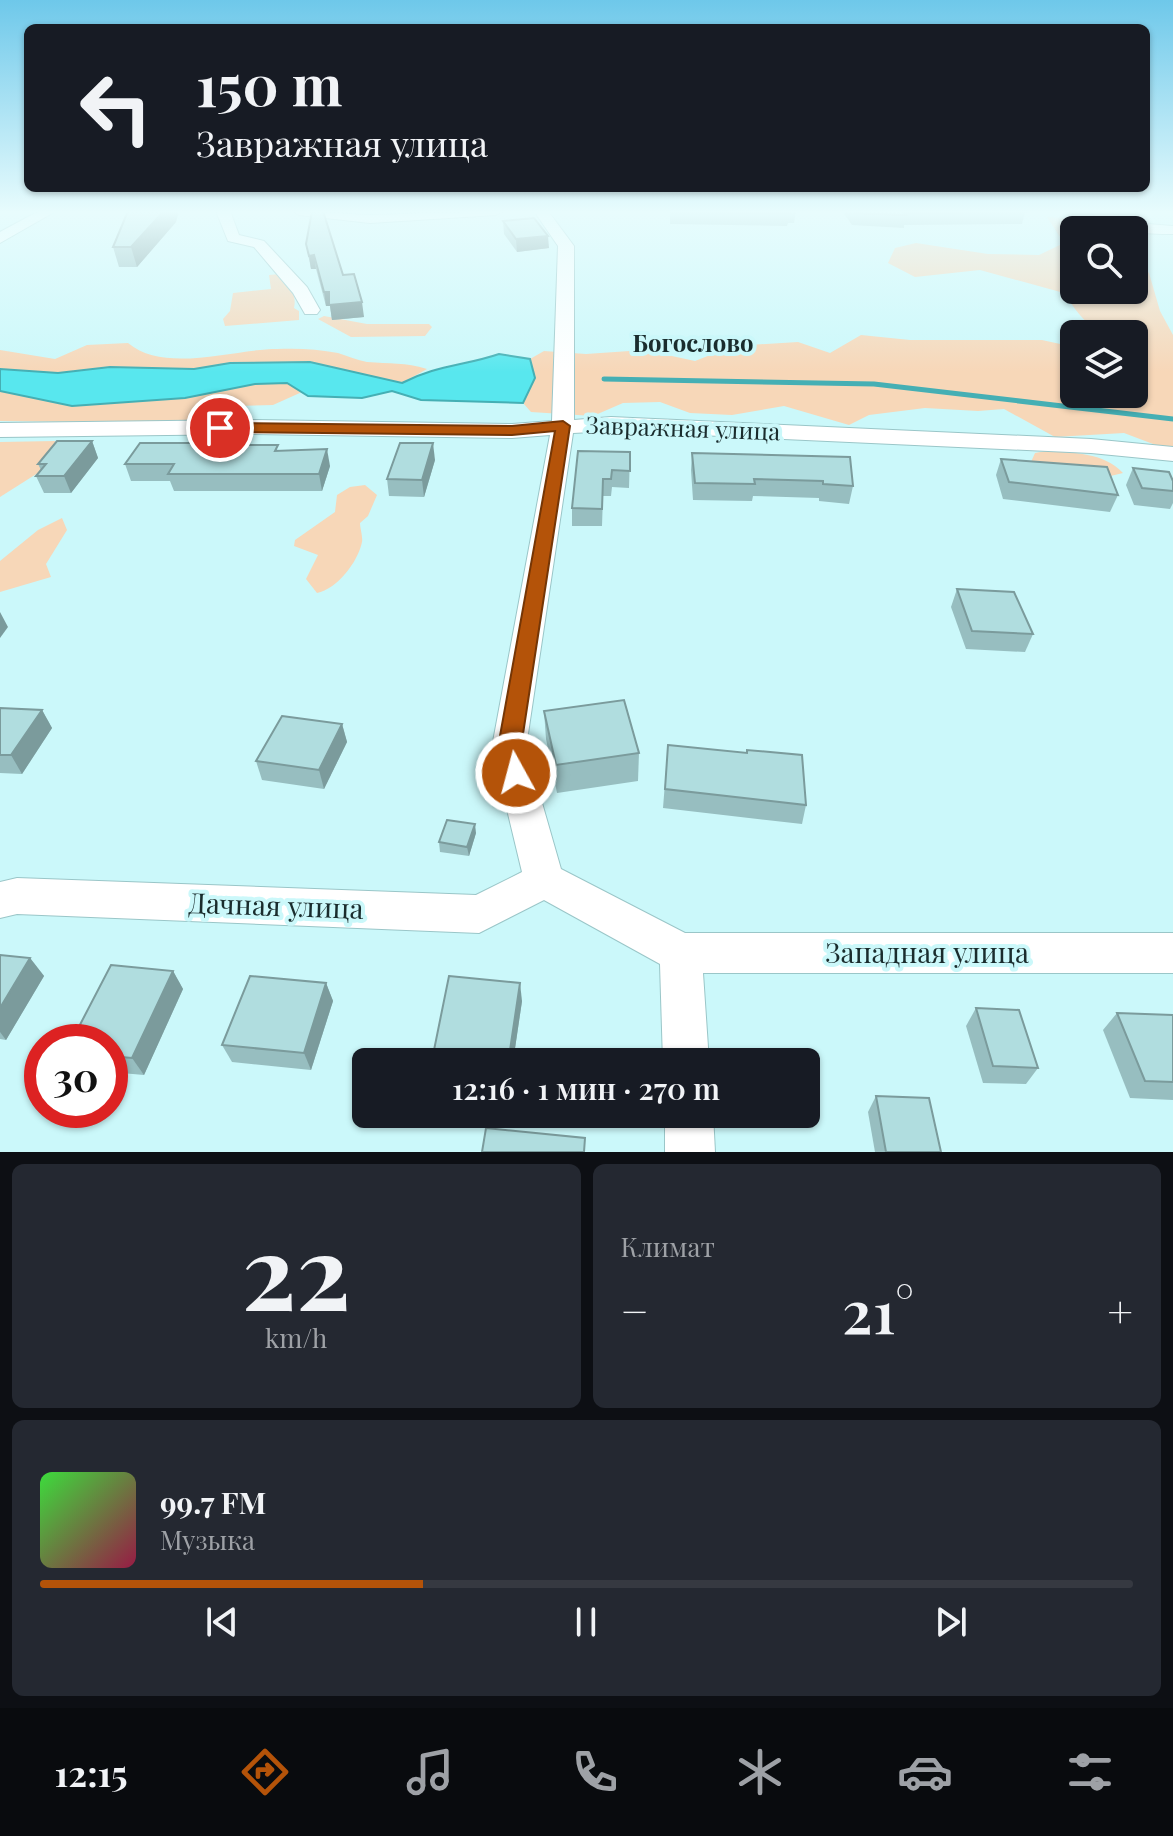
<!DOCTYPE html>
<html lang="ru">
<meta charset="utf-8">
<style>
body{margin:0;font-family:"Playfair Display",serif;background:#242831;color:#f1f3f6;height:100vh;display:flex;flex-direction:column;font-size:30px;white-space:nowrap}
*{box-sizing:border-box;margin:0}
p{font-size:26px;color:#9ea1a6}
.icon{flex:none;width:44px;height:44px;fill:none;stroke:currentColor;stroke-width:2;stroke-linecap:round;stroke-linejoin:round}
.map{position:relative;height:1152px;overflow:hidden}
.details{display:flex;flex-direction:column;gap:12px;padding:12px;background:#0d0f14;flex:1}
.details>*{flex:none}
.top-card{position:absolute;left:24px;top:24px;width:1126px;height:168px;border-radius:12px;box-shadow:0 2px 6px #0004;background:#171b24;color:#f1f3f6;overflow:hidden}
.fabs{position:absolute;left:1060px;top:216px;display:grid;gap:16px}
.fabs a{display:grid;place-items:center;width:88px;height:88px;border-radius:12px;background:#171b24;box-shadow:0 2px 6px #0004;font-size:40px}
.speed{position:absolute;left:24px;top:1024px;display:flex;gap:16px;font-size:40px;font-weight:700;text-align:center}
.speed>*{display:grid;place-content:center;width:104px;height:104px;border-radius:50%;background:#171b24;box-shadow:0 2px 6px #0004;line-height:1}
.speed .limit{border:12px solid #d22;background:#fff;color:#111}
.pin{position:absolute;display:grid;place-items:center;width:68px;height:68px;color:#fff;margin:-34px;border:4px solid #fff;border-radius:50%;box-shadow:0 2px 8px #0007}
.me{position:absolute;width:88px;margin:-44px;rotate:353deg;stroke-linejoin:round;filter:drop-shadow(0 0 6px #0008)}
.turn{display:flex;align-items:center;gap:28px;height:168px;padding:0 40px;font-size:36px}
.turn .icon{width:104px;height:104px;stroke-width:2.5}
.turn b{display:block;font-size:56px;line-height:68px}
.big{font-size:60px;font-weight:600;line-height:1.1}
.details .widget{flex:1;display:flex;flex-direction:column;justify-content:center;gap:12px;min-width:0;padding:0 28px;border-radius:12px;background:#242831}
.details .dial{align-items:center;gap:0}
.dial b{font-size:104px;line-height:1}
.song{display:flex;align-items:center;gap:24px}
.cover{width:96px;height:96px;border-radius:12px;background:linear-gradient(135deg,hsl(120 70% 55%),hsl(340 70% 35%))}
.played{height:8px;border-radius:4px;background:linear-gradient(90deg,#b45309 35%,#363941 35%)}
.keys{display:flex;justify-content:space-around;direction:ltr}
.heat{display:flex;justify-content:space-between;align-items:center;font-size:44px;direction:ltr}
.details .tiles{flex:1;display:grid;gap:12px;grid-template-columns:1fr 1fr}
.widget:last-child{grid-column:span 2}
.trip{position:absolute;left:352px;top:1048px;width:468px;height:80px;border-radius:12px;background:#171b24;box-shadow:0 2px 6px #0004;font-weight:600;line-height:80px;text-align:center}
.menu{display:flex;height:128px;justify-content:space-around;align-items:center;background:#090b0e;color:#9ea1a6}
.menu .icon{width:56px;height:56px}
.menu .selected{color:#b45309}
.menu b{font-size:36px;color:#f1f3f6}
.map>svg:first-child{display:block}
.green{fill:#f7d7b8}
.water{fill:#58e7ee;stroke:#45afb4;stroke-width:2}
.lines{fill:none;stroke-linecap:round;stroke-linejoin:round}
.stream{stroke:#45afb4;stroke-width:5}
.street-casing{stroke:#9ac6c8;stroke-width:2}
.street{fill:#fff;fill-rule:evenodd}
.wall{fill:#97bec0}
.shaded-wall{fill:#7b9b9c}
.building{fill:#b0dddf;stroke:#7b9b9c;stroke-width:2}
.route{fill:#b45309;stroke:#753606;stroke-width:2}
.labels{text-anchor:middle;stroke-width:8;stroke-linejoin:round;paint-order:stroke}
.far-quarter-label{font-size:24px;font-weight:bold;fill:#1a2c2d;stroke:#cbf8fa}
.street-label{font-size:24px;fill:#1a2c2d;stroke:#cbf8fa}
.near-street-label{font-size:28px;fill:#1a2c2d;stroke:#cbf8fa}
</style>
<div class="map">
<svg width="1173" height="1152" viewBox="0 0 1173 1152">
<rect width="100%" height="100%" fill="#cbf8fa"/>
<g class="green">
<path d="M1047,217l35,2 12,11h-20v60h60v-29l15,12 11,38 13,24v113l-12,-1 -37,-14 -69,4 -51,-28 -26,2 -53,-3 -56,7 -20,10 -65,-19 -52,9 -42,-2 -30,-11 -37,1 -30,13 -62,-4 -8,-9 12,-25 -5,-19 14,-8 42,3 58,-4 51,11 38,-15 65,-4 32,11 31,-18 49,5h132l32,7v47h60v-60c-41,0 -47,-7 -70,-41l-84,-23 -65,7 -27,-14 7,-15 21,-5 72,11 51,1 25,-12z"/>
<path d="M280,274c10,9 17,21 14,34l5,3v9l-74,6 -2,-7 7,-8 3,-18 38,-4 -2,-14z"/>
<polygon points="324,316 367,324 429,324 432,327 425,336 351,337 318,319"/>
<path d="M128,343c37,31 105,6 149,6 19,-1 42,0 61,4 10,3 19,7 29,9 23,2 38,0 60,7l-25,14 -92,-21 -80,1 -36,6 -84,-2 -52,6 -58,-4v-19l55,9 32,-14z"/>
<polygon points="287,383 302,392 273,405 232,406 176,423 0,421 0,391 35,397 185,398 255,384"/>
<polygon points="55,441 60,459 0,497 0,442"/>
<path d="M1046,451c28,2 57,1 77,22l-29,7 -63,-18 4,-9z"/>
<path d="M365,485l12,10 -9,21 -8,7c0,5 3,14 2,19 -4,20 -25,47 -45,51l-11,-14 12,-24 -24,-9 1,-6 40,-28 2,-17 13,-8z"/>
<polygon points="62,518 67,530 46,564 51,577 0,592 0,561 38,530"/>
</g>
<path class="water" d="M499,354l31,5 5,19 -12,25 -102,-3 -29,-9 -30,7 -54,-2 -21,-13 -32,1 -70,14 -113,8 -72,-15v-22l58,4 52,-6 84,2 36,-6 80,-1 92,21c34,-18 62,-17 97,-29z"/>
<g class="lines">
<polyline class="stream" points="604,379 874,384 1173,419"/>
<g class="street-casing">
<g id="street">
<polygon points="39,211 56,211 0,243 0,232"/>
<polygon points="216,211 230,211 239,235 264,241 307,287 320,310 317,314 305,314 293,293 254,247 228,241"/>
<polygon points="292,211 370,215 503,211 496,215 370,223 299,215"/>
<polygon points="534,211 548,211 574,246 574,420 611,417 1091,439 1173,447 1173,461 1091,453 611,431 573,433 526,747 561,869 685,933 1173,933 1173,973 703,973 709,1062 663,1062 660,964 544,900 479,933 17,914 0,918 0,882 17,878 476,895 522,872 492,747 550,435 512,438 251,434 0,437 0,423 251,420 512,424 552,421 558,246"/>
<path d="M1090,211h17l27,12 39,3v8c-29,0 -61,-1 -83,-23z"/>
<polygon points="665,1114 713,1114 715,1152 665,1152"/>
</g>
</g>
<use href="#street" class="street"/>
</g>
<g class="wall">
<polygon points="670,211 796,211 794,223 788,223 787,226 670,224"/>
<polygon points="842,211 1024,211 1025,212 1022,224 904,225 904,228 852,225"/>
<polygon points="1115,211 1173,211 1116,212"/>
<polygon points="503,221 549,248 517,252 504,234"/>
<polygon points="176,222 137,267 119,267 113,247"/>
<polygon points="306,244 343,275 364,317 332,320 330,306 326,306 316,269 311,269"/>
<polygon points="92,441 98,458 71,493 44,493 36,476 41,470 38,464"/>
<polygon points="228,445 279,450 330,466 322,491 174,491 170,481 131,481 125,464"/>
<polygon points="630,452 629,488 612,487 611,496 603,496 602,526 572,526 572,508"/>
<polygon points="692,453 853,486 849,504 819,501 819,498 753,496 752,501 693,500 691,470"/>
<polygon points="1001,459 1118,495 1110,512 1003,499 996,475"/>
<polygon points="435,460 424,497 389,496 387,479"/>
<polygon points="1133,468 1173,481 1173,503 1170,509 1134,505 1126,485"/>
<polygon points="957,589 1033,634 1025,652 966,649 951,607"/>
<polygon points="0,708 42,710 52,728 22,774 0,773"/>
<polygon points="544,711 639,753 638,781 557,793 546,739"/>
<polygon points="342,724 347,742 324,789 262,780 256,761"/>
<polygon points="668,745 746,753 747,750 806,805 802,824 663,808"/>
<polygon points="476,833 469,856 440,852 439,842"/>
<polygon points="0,955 30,958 44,976 6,1040 0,1039"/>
<polygon points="173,971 183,989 144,1075 110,1072 110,1042"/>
<polygon points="326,983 333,1001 311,1070 232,1062 222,1045"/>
<polygon points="522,1001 513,1062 436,1062 434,1050"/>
<polygon points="976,1008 1038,1068 1026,1084 983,1083 966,1026"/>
<polygon points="1117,1013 1173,1015 1173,1100 1130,1098 1103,1030"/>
<polygon points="876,1096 941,1152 875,1152 868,1112"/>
</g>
<g class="shaded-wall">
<polygon points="164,211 179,211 176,222 137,267 131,247"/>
<polygon points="548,236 549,248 517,252 516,239"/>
<polygon points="314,255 316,269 311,269 309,256"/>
<polygon points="324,292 329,292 362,302 364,317 332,320 330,306 326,306"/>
<polygon points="92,441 98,458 71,493 64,476"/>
<polygon points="433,443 435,460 424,497 422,480"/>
<polygon points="327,449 330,466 322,491 319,474"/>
<polygon points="0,612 8,627 0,638"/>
<polygon points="42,710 52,728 22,774 11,755"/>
<polygon points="342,724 347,742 324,789 319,770"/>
<polygon points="475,824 476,833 469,856 467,847"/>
<polygon points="30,958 44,976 6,1040 0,1032 0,1008"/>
<polygon points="173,971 183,989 144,1075 132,1058"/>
<polygon points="326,983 333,1001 311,1070 304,1053"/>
<polygon points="520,983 522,1001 513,1062 510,1062 509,1057"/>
</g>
<g class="building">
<polygon points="128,211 164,211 131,247 113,247"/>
<polygon points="312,211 323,211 343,275 354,274 362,302 329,305 329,292 324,292 314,255 309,256 306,244"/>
<polygon points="671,211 796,211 787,211 789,213 671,212"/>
<polygon points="853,211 1024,211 1025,212 904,213 906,215 854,213"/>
<polygon points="534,218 548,236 516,239 503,221"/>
<polygon points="57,441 92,441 64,476 36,476 46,464 38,464"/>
<polygon points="140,443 227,443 226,445 278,445 275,451 327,449 319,474 168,474 174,464 125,464"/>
<polygon points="400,443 433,443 422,480 387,479"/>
<polygon points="578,451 630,452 630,471 612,470 611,479 603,479 602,509 572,508"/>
<polygon points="692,453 850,457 853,486 823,484 823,481 754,479 755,484 695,483"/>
<polygon points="1001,459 1107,467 1118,495 1009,482"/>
<polygon points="1133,468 1169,472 1173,481 1173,491 1142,488"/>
<polygon points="957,589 1014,592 1033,634 972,631"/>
<polygon points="624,700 639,753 556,765 544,711"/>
<polygon points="0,708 42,710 11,755 0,755"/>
<polygon points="282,716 342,724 319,770 256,761"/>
<polygon points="668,745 747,753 747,750 802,755 806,805 665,789"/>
<polygon points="447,820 475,824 467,847 439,842"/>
<polygon points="0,955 30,958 0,1008"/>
<polygon points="111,965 173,971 132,1058 110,1056 110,1042 71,1042"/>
<polygon points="250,976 326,983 304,1053 222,1045"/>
<polygon points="449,976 520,983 509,1057 434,1050"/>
<polygon points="976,1008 1019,1010 1038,1068 993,1066"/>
<polygon points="1117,1013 1173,1015 1173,1082 1145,1081"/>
<polygon points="876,1096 929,1098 941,1152 886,1152"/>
<polygon points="486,1128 585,1138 584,1152 482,1152"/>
</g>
<linearGradient id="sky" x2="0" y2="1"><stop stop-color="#6ec8ea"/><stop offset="0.57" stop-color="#e8fcfd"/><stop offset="1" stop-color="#e8fcfd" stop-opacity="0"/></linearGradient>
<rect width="1173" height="372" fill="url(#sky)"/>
<polygon class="route" points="563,421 570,426 521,747 528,773 525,780 516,783 508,780 498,747 555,431 512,435 220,432 213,428 220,423 512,426"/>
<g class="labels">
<g class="far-quarter-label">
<text x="693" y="352">Богослово</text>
</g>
<g class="street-label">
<text transform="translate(683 429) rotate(2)" y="8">Завражная улица</text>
</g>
<g class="near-street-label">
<text transform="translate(276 906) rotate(2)" y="10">Дачная улица</text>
<text x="927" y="963">Западная улица</text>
</g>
</g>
</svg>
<div class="fabs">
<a><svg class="icon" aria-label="search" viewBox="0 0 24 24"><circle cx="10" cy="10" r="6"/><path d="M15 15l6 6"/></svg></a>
<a><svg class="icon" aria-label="layers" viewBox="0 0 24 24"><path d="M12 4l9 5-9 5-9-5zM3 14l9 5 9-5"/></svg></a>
</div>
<div class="speed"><div class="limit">30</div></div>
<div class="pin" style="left:220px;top:428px;background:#d93025"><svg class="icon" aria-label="arrive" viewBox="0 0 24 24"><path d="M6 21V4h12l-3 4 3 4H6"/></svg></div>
<svg class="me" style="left:516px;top:773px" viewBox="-20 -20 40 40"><circle r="17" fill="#b45309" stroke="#fff" stroke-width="3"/><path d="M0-11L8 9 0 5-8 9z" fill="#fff"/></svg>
<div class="trip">12:16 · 1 мин · 270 m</div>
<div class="top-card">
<div class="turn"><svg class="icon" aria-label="left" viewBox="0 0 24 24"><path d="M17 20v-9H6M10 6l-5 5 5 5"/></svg><div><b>150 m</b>Завражная улица</div></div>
</div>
</div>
<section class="details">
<div class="tiles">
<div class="widget dial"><b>22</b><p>km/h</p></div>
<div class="widget"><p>Климат</p>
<div class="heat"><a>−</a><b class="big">21°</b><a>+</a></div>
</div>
<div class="widget">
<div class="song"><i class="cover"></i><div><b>99.7 FM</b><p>Музыка</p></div></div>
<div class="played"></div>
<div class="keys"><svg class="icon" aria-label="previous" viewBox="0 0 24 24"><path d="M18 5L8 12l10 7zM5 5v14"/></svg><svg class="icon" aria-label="pause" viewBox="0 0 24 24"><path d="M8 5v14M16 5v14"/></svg><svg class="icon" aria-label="next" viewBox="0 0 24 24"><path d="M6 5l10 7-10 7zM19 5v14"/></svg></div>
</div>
</div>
</section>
<nav class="menu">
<b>12:15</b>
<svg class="icon selected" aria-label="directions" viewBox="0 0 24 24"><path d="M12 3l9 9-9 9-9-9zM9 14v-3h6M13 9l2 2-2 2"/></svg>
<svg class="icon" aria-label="music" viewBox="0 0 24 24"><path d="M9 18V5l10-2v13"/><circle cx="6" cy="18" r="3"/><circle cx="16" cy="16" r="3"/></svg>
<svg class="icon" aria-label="phone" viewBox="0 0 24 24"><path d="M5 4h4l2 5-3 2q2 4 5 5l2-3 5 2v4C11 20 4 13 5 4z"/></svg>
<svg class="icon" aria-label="climate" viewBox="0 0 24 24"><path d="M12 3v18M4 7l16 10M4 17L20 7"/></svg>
<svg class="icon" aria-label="car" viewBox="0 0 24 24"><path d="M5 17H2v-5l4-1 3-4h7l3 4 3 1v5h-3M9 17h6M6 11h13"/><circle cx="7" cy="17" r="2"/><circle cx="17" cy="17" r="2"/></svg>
<svg class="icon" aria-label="filters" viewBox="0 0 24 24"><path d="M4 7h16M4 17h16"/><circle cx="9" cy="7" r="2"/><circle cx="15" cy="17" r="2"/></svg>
</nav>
